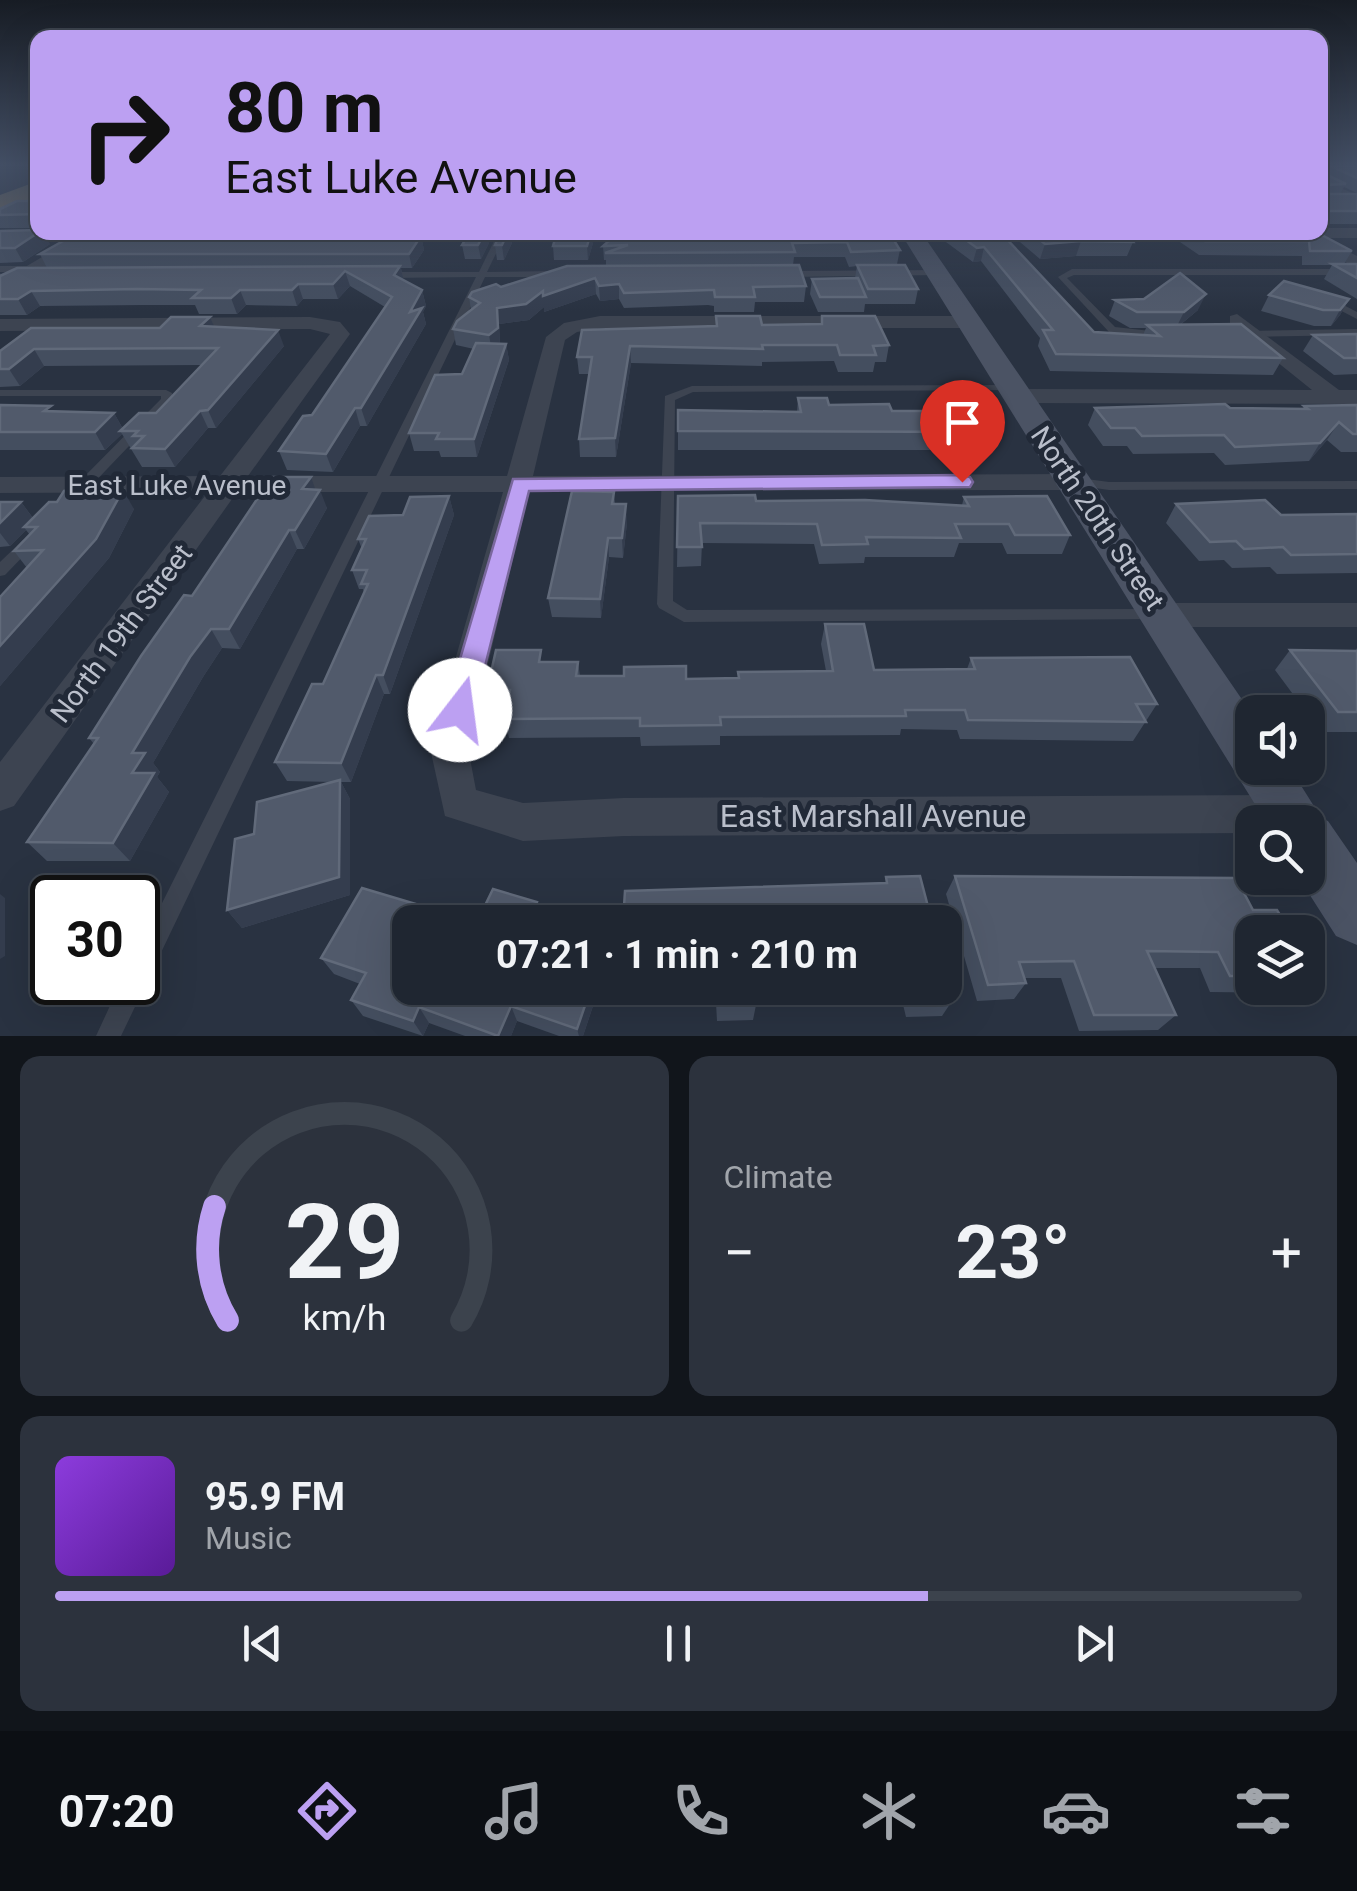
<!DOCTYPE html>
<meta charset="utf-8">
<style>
body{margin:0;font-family:Roboto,sans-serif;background:#2c323d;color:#f1f3f6;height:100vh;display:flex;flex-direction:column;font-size:38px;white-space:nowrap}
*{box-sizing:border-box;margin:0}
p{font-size:32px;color:#a1a5ab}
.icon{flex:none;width:55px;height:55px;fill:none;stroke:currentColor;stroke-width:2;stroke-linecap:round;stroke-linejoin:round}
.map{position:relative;height:1036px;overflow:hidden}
.panel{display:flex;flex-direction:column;gap:20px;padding:20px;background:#11151b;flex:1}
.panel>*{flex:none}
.guide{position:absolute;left:30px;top:30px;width:1298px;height:210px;border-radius:20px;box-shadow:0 10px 40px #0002,0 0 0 2px #3c434d;background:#bca0f2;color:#111;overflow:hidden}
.fabs{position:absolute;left:1235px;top:695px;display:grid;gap:20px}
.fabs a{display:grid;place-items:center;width:90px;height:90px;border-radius:20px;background:#1f2631;box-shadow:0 10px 40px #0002,0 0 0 2px #3c434d;font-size:50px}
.speed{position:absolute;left:30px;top:875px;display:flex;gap:20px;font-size:50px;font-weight:700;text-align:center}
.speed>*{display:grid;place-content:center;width:130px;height:130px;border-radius:50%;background:#1f2631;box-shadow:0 10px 40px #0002,0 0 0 2px #3c434d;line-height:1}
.speed .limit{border:5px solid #111;border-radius:15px;background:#fff;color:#111}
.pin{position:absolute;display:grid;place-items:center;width:85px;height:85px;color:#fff;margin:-102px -42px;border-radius:50% 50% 50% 0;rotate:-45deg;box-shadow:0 0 10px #0007}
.pin .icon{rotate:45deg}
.me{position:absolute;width:110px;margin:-55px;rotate:15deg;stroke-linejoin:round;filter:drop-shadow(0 0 8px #0008)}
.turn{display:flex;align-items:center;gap:35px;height:210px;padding:0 30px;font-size:45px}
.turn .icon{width:130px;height:130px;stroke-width:2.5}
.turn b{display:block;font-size:70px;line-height:85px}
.big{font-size:75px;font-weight:700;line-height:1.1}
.panel .widget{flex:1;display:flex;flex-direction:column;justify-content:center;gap:15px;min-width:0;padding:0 35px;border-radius:20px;background:#2c323d}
.panel .dial{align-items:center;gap:0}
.dial svg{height:260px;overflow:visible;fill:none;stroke:#3c434d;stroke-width:7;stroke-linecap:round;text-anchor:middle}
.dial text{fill:#f1f3f6;stroke:none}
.song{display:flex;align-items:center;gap:30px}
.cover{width:120px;height:120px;border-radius:15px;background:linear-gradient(135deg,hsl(270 70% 55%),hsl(270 70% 35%))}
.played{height:10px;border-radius:5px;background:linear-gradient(90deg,#bca0f2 70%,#3c434d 70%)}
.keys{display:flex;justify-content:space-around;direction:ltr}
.heat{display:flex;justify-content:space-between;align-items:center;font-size:55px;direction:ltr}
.panel .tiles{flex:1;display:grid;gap:20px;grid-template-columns:1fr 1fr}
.widget:last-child{grid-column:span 2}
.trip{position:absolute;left:392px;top:905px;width:570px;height:100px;border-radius:20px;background:#1f2631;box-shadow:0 10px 40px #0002,0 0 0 2px #3c434d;font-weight:700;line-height:100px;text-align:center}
.tab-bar{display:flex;height:160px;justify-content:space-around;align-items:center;background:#0c0f14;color:#a1a5ab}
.tab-bar .icon{width:70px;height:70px}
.tab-bar .current{color:#bca0f2}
.tab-bar b{font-size:45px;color:#f1f3f6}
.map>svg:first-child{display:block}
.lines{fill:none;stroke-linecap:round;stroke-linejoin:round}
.lane{fill:#3d4451;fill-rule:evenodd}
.street{fill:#3d4451;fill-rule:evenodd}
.secondary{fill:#4b5364;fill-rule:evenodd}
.highway{fill:#776e5a;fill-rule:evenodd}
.wall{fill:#444e5f}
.shaded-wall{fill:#343d4e}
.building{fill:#515a6b;stroke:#616a7a;stroke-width:2.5}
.route{fill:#bca0f2;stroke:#7a689d;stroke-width:2.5}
.labels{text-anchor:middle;stroke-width:10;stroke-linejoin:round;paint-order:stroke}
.street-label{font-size:28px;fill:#babfcb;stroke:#212937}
.near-street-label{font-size:32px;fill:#babfcb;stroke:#212937}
</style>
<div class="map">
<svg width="1357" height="1036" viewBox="0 0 1357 1036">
<rect width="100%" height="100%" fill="#293241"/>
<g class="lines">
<g class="lane">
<polygon points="1320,179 1357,195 1357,200 1320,183"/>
<polygon points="501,233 505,235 487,272 555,271 559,274 555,277 485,277 121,1036 96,1036 121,982 138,982 138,951 476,277 386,278 382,275 386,272 479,272 497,235"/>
<polygon points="0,266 33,266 37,269 33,272 0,272"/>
<polygon points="1072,269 1357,269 1357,275 1074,275 1067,278 1115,327 1160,332 1162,334 1157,337 1109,332 1058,277"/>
<polygon points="936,270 940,273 939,275 786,277 782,274 786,271"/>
<polygon points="1328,300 1334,300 1357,312 1357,319 1328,304"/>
<polygon points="1357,329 1357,335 1249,337 1244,334 1249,331"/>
<polygon points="1011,385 1015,386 1015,390 693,392 675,400 673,601 687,610 1153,609 1159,611 1161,615 1159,619 684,622 659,608 657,604 665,396 692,386"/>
<polygon points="0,390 166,390 172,393 173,400 86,491 76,491 74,488 76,485 161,399 161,396 0,396"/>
<polygon points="1079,478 1109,482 1357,481 1357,489 1109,490 1074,485 1073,482 1074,479"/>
<polygon points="28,538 33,540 35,543 33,546 5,575 0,576 0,562 23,540"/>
</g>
<g class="street">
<polygon points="1320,228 1357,228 1357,238 1321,238 1357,256 1357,268 1308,243 1308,238 1281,238 1273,233 1320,232"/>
<polygon points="0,231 138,232 141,236 133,241 82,241 82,246 0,294 0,282 69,241 0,241"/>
<polygon points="186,232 659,232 661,235 653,240 191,241 183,236"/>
<polygon points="849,232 1225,232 1226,233 1218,238 856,239"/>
<polygon points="1237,314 1339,390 1357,390 1357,404 1017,403 1006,396 1017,389 1312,390 1230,324 1230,316"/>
<polygon points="600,316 967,316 977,322 967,328 600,328 577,332 565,340 533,476 1073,474 1086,482 1073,490 529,491 468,748 476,790 523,803 624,798 1290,795 1304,801 1310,814 1306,822 1252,822 1252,833 624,836 523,841 445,816 430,748 503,492 237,492 14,806 0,811 0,762 208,492 0,493 0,477 220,476 330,334 310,329 0,331 0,319 310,317 340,322 350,334 248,476 507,476 546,337 564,323"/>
<polygon points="1164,603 1357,603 1357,627 1164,627 1153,623 1148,615 1153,607"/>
</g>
<polygon class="secondary" points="900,232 921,232 1252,714 1252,768 1290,768 1322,819 1328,821 1357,863 1357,945 1336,936 1299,878 1308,878 1308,822 1266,822"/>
<polygon class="highway" points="38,181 38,197 0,212 0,195"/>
</g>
<g class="wall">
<polygon points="1320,166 1357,166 1357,193 1344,187 1340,194 1357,194 1357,224 1320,224"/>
<polygon points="38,201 38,228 0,228 0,209"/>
<polygon points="0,231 50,244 23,262 0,263"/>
<polygon points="218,232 219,234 226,234 227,237 421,236 424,250 412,268 401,268 403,280 422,290 426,306 423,312 426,324 367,426 360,426 333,472 287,470 279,451 312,415 385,307 350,286 338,299 303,299 297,306 246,305 237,314 199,314 195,305 144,305 40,306 27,315 0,315 0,273 1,275 47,268 40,254"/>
<polygon points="470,232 487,232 489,243 481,259 465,259 462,245"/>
<polygon points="501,232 510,232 512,243 504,260 497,260 495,245"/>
<polygon points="889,232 900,250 897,264 882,265 918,289 915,304 865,304 864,312 818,312 810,294 812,279 855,278 857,266 849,267 845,257 794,257 793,265 806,286 804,302 755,302 754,312 714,312 714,306 708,305 624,308 619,299 600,301 596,294 544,312 544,307 529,320 499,324 500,344 506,344 509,360 477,457 441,457 439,451 414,451 409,433 462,374 474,349 456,345 453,329 471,310 469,297 501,287 606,266 606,260 604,260 603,246"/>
<polygon points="948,232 1000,232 1094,332 1143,335 1146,328 1130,328 1109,316 1115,300 1198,310 1180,325 1283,358 1273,375 1050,371 1038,346 1040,338 981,261 973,262 946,242"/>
<polygon points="1023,232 1125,232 1133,242 1127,256 1076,256 1040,259 1020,242"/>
<polygon points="1184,232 1316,232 1352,251 1344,264 1357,264 1357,299 1324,279 1332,265 1302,265 1302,256 1199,255 1180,242"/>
<polygon points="593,243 588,260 554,260 553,246"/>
<polygon points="1269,295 1349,299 1340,315 1331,326 1314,326 1261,311"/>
<polygon points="716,316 762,325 821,324 822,316 889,345 886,362 875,362 873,372 838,372 834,361 762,362 762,366 631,363 616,457 580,457 579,439 589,374 579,374 577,357 716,326"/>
<polygon points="210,317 214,327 284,346 216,428 208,428 175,467 142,467 122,434 105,450 0,450 0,405 54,412 114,413 123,429 156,413 201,365 44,366 20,386 0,387 0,351 160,328"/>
<polygon points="1357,334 1357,374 1334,375 1303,351 1313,335"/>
<polygon points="798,398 829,405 892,411 940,411 942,404 996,426 990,444 983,444 981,450 678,450 678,410 797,412"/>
<polygon points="1357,405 1357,452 1341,452 1327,440 1309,461 1225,465 1214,453 1133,454 1127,446 1103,446 1088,425 1095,408 1302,409 1304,406"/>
<polygon points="98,487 101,492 134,509 109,558 0,686 0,597 27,568 14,551 30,535 26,530 10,546 0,547 0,502 21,502 33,518 57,502"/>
<polygon points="315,490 327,508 304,549 297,549 240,649 222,648 203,677 153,763 160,772 157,777 169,792 130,861 47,861 27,842 94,744 89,738"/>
<polygon points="614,492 615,504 627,523 623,558 609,557 601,618 552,617 548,598"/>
<polygon points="449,496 454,515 390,694 384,694 351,782 341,782 350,799 350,895 242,928 227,910 254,834 333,782 287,781 275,762 323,684 364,593 363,589 359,589 352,570 362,549 358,539 403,515"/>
<polygon points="678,496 756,501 962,505 964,497 1070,535 1062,554 1007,554 1002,543 959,543 954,557 865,557 864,563 819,564 814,544 702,543 701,566 677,567"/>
<polygon points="1176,504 1281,515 1357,514 1357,573 1277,574 1270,567 1232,568 1224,560 1199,561 1166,523"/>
<polygon points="825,624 874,670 967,669 971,658 1157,704 1133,741 960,739 957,730 901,729 900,735 720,736 720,745 641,746 640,737 509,738 505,719 506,710 492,710 487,690 543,662 578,662 580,676 686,679 738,678 738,672 826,671 821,644"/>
<polygon points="1357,648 1357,732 1321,732 1275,670 1290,650 1355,651"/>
<polygon points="955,876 1252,932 1252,988 1300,988 1293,993 1210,992 1200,968 1155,968 1176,1015 1158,1030 1079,1031 1061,978 1025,978 1026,983 1014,999 977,1001 946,894"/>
<polygon points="321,958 599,988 583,1036 559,1036 517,1021 511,1036 465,1036 429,1023 423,1036 363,1016 351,1000 360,984 334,974"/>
<polygon points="659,988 846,988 840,1004 756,1005 753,1020 717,1021 716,1003 660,1003"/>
<polygon points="899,988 945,988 952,1001 942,1016 906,1017"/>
</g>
<g class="shaded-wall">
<polygon points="39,232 44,232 50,244 23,262 15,248"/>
<polygon points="485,232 487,232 489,243 481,259 478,245"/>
<polygon points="508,232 510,232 512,243 504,260 502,245"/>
<polygon points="591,232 593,243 588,260 587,246"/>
<polygon points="421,236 424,250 412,268 409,254"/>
<polygon points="1081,241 1076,256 1040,259 1045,244"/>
<polygon points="984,247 981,261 973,262 977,248"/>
<polygon points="400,266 404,281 394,275"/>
<polygon points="345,271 350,286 338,299 333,284"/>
<polygon points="595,278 596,294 544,312 544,307 529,320 499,324 500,345 492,352 489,335 497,308 543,291"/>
<polygon points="298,284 303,299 297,306 292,290"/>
<polygon points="619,284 619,299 600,301 599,286"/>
<polygon points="240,290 246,305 237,314 231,298"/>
<polygon points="422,290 426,306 423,312 426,324 367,426 361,408"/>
<polygon points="31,291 40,306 27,315 18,299"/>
<polygon points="1206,294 1198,310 1176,328 1184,312"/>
<polygon points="1349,299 1340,315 1331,326 1340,310"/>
<polygon points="210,317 217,333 200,326"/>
<polygon points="278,330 284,346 216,428 208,410"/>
<polygon points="506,344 509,360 477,457 474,439"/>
<polygon points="630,346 631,363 616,457 615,438"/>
<polygon points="34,349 44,366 20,386 9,369"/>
<polygon points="355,408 360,426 333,472 326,454"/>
<polygon points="200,411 208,428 175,467 165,449"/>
<polygon points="114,413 124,431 120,431 122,434 105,450 95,432"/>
<polygon points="1339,422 1327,440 1309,461 1320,443"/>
<polygon points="311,477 317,494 320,490 327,508 304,549 295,530 302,489"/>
<polygon points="123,490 134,509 109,558 0,686 0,646"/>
<polygon points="449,496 454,515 390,694 383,675"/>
<polygon points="21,502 35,521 24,527 26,530 10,546 0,533 0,523"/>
<polygon points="626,504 627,523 623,558 622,538"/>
<polygon points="289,530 297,549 240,649 229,629"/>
<polygon points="608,538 609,557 601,618 600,599"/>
<polygon points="211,629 222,648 203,677 153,763 160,772 157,777 169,792 130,861 113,843 132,773 132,753 190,657"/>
<polygon points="376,675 384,694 351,782 341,763"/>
<polygon points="340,780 350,799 350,895 242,928 227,910"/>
<polygon points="0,894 5,898 5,956 0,959"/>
<polygon points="537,902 542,920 541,922 529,922"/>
<polygon points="591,988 599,988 583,1036 579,1036 577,1029"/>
<polygon points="511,1006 517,1021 511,1036 499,1036"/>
<polygon points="419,1007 429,1023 423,1036 413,1021"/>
</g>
<g class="building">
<polygon points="1320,166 1325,166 1325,174 1346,184 1324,185 1324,194 1357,194 1357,211 1327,211 1323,215 1320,215"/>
<polygon points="1331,166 1357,166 1357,178"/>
<polygon points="17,201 38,201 38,214 0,215 0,209"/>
<polygon points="38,230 39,232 15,248 0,248 0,231"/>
<polygon points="132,232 213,232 211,234 226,234 222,237 421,236 409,254 40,254 72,236 128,235"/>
<polygon points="470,232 485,232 478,245 462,245"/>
<polygon points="501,232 508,232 502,245 495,245"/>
<polygon points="557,232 591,232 587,246 553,246"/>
<polygon points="619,232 889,232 900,250 851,252 847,242 792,243 795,252 605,253 628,245 603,246"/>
<polygon points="955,232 1000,232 1094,332 1160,336 1147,325 1241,324 1283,358 1056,354 1043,330 1053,330 984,247 977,248"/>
<polygon points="1030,232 1125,232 1133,242 1081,241 1045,244"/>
<polygon points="1193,232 1316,232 1352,251 1310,251 1309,241 1205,241"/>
<polygon points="1332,264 1357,264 1357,278"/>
<polygon points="799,265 806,286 753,287 755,297 715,297 714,290 709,290 624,293 619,284 599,286 595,278 543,296 543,291 526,304 497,308 498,328 489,335 453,329 457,321 480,303 469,297 472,292 496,284 501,287 567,266"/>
<polygon points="857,265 905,265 918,289 868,289"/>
<polygon points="400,266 394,275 422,290 410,312 422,308 361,408 355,408 326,454 279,451 303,416 312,415 392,297 345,271 333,284 298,284 292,290 240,290 231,298 192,298 201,290 137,289 31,291 18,299 0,299 0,276 17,268"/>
<polygon points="1180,273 1206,294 1184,312 1137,312 1115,300 1144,299"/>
<polygon points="858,278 866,297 820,297 812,279"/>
<polygon points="1284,281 1349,299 1340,310 1323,310 1269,295"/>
<polygon points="716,316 760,316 762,325 822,324 822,316 875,316 889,345 873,346 876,355 840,355 837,345 762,345 763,349 630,346 615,438 579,439 592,357 577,357 582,330 717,326"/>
<polygon points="171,317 210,317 200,326 278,330 208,410 200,411 165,449 132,448 144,436 133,436 138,431 120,431 139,413 156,413 218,348 34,349 9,369 0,369 0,351 31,328 160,328"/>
<polygon points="1357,334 1357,358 1344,358 1313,335"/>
<polygon points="476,343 506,344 474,439 436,439 439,433 409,433 435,375 462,374"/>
<polygon points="798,398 827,398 829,405 889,404 892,411 945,411 942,404 983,404 996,426 984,426 987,432 678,431 678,410 801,412"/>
<polygon points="1225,404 1230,408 1308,409 1304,406 1357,405 1357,434 1353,434 1339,422 1320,443 1235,447 1224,435 1142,436 1135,428 1111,428 1095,408"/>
<polygon points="0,405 51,406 44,411 114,413 95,432 0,432"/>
<polygon points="272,477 311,477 302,489 320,490 295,530 289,530 229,629 211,629 190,657 132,753 145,753 132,773 154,773 113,843 27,842 98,738 89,738 141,656 184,595 192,596"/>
<polygon points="98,487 95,493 123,490 96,539 0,646 0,597 43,550 14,551 37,527 24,527 49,502 57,502 64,491"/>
<polygon points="572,491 614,492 612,504 626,504 622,538 608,538 600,599 548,598"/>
<polygon points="755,495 756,501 865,500 969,506 964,497 1047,496 1070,535 1015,535 1009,524 955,524 961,538 866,537 868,544 822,545 817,524 700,523 702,547 677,547 678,496"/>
<polygon points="449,496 383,675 376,675 341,763 275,762 312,684 323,684 368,584 361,584 367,570 352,570 366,539 358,539 369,516 403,515 410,497"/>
<polygon points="1265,500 1281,515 1357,514 1357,554 1291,555 1283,547 1244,549 1236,541 1210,542 1176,504"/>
<polygon points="0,502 21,502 0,523"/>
<polygon points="825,624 864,624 874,670 975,669 971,658 1130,657 1157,704 1136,704 1146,722 968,720 965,710 905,710 906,716 720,717 721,725 640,726 640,718 505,719 510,690 487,690 496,650 541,650 539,662 578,662 576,676 624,676 624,667 686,666 686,679 739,678 738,672 833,671"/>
<polygon points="1290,650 1357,651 1357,712 1338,712"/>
<polygon points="340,780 339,877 227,910 235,839 254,834 257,802"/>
<polygon points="920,876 932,922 623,922 625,891 887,883 886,877"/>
<polygon points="955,876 1236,878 1253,910 1277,910 1290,932 1252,932 1252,976 1230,976 1218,952 1147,951 1176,1015 1094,1015 1074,961 1019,962 1026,983 988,985"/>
<polygon points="362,888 476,922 410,922 410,988 591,988 577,1029 511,1006 498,1036 419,1007 413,1021 351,1000 366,973 321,958"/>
<polygon points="493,889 537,902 529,922 477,922"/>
<polygon points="1308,964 1315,977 1308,977"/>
<polygon points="945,974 952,1001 914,1002 911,988 945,988"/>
<polygon points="718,988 846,988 755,989 756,1004 719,1005"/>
</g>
<linearGradient id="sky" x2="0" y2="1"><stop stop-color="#171c24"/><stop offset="0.53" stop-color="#434f65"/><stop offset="1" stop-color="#434f65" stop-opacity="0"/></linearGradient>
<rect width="1357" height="311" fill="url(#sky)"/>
<polygon class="route" points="962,475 970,477 973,482 970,487 529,491 474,710 470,719 460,723 449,719 445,710 513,479"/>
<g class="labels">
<g class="street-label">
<text x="177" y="495">East Luke Avenue</text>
<text transform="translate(1098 518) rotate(56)" y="10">North 20th Street</text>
<text transform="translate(121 633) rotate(-53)" y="10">North 19th Street</text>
</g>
<g class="near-street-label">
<text x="873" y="827">East Marshall Avenue</text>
</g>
</g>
</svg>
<div class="fabs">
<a><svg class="icon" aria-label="sound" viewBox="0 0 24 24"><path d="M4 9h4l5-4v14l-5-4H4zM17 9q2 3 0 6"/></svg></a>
<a><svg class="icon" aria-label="search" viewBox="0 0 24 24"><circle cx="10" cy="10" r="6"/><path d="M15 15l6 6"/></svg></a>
<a><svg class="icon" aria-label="layers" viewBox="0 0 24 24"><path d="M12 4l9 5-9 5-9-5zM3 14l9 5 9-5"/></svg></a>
</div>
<div class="speed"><div class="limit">30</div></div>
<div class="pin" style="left:962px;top:482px;background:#d93025"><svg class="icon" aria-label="arrive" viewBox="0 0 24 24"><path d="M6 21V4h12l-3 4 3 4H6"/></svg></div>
<svg class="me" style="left:460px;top:710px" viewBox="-20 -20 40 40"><circle r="19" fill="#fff"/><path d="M0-13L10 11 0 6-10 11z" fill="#bca0f2"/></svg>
<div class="trip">07:21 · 1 min · 210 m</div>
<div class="guide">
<div class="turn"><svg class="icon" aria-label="right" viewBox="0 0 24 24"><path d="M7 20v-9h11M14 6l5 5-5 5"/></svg><div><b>80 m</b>East Luke Avenue</div></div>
</div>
</div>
<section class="panel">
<div class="tiles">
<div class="widget dial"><svg viewBox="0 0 100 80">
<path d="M14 69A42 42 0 1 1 86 69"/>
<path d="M14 69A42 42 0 0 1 10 34" stroke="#bca0f2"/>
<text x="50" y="56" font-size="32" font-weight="700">29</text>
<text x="50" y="72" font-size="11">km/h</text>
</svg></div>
<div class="widget"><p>Climate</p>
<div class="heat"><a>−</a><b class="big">23°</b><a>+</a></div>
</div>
<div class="widget">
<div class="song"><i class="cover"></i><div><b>95.9 FM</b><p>Music</p></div></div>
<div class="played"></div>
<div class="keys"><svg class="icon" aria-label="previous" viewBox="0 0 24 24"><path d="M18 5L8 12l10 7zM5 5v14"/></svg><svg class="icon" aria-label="pause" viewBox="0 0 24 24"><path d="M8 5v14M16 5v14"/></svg><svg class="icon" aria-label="next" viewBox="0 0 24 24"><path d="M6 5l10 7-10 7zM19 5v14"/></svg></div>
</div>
</div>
</section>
<nav class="tab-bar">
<b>07:20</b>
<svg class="icon current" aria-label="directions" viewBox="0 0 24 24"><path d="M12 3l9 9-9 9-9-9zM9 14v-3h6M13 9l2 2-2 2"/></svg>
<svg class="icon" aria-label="music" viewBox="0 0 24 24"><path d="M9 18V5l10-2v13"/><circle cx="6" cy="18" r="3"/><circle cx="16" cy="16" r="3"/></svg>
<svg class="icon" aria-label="phone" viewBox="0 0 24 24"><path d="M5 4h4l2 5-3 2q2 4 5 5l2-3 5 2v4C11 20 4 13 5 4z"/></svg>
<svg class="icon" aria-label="climate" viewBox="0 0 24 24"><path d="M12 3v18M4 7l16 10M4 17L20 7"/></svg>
<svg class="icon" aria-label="car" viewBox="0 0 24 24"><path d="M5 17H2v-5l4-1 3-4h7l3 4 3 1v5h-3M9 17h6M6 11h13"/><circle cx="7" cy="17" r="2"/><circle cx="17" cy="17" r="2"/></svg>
<svg class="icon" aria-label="filters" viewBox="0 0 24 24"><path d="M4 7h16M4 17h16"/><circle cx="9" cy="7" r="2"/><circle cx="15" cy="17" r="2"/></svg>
</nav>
